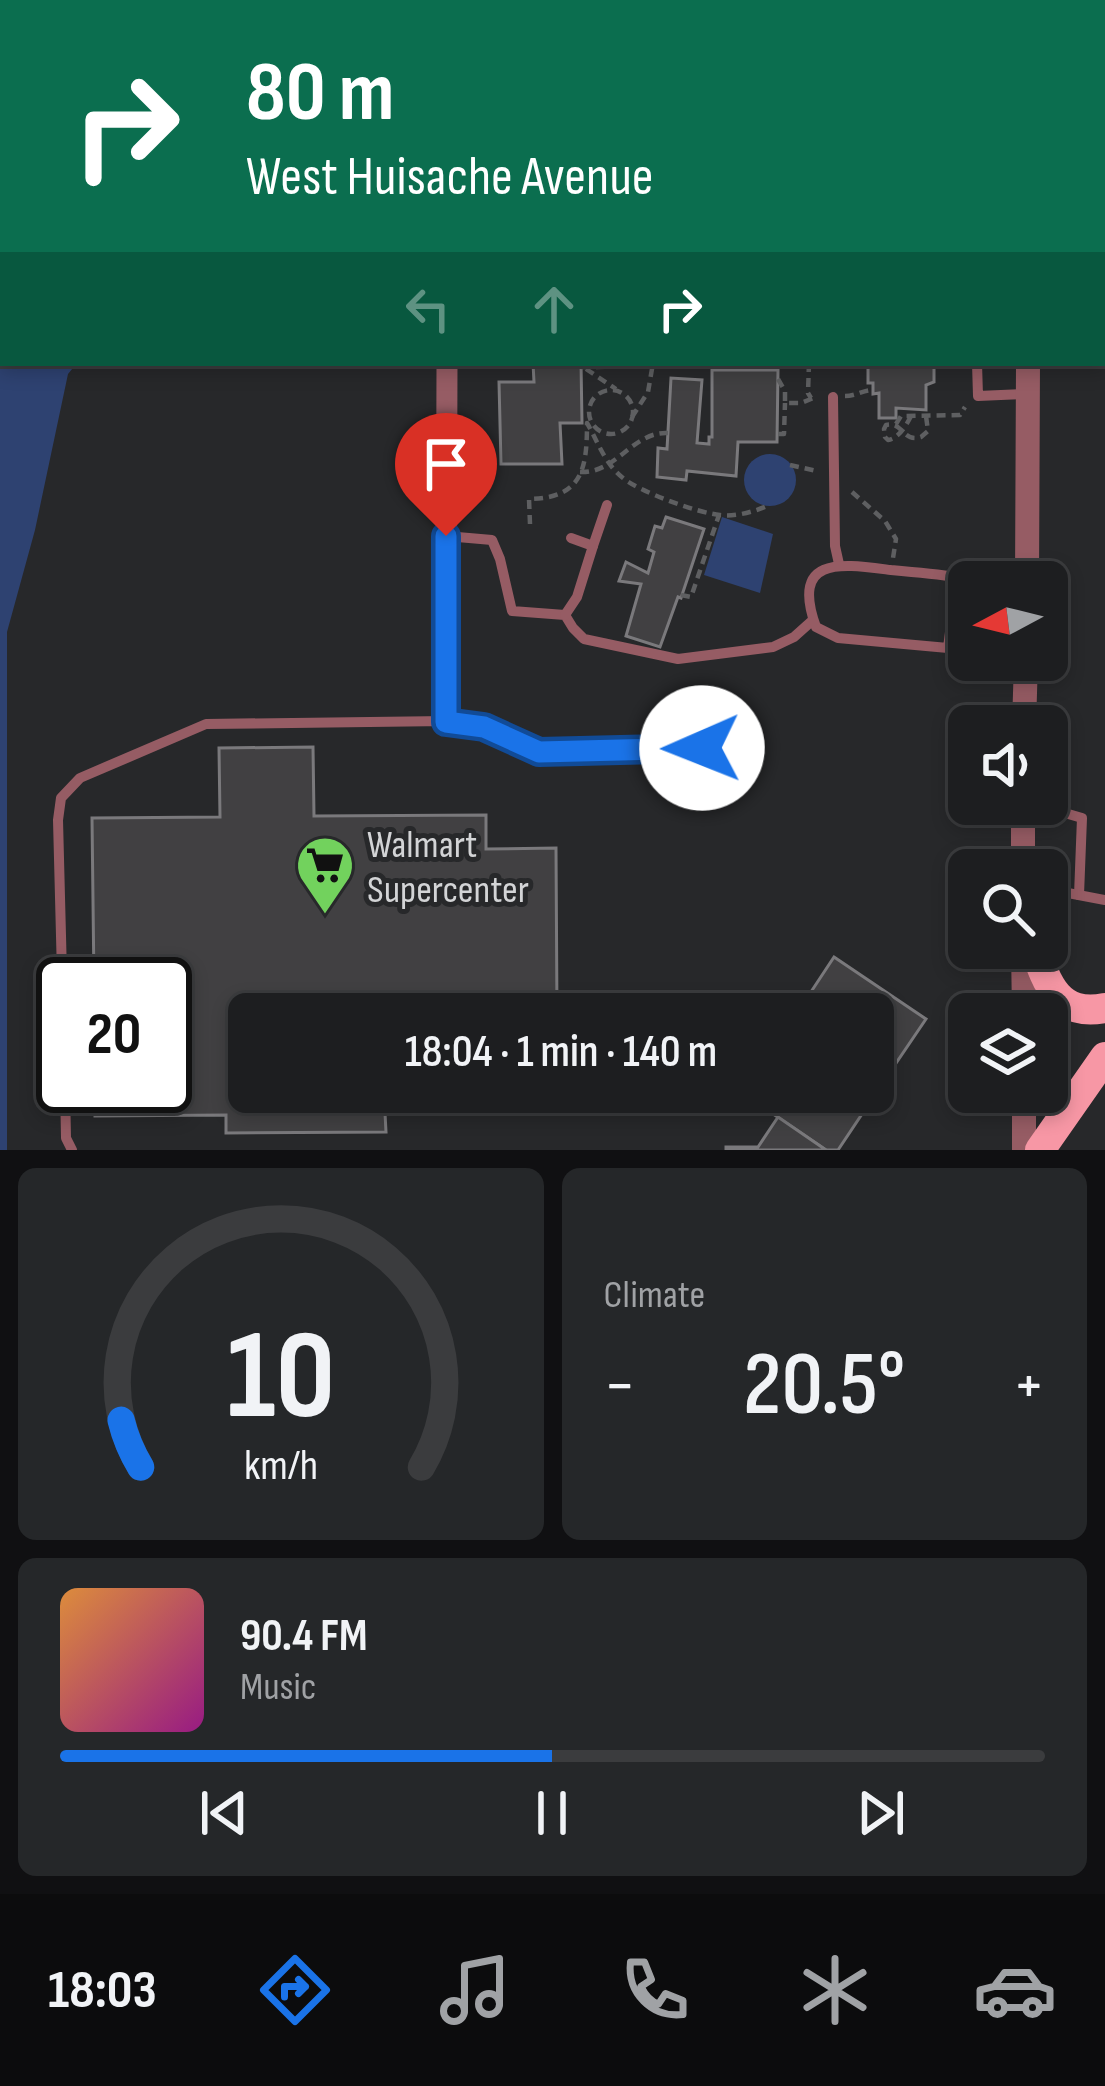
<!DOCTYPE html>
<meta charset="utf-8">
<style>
body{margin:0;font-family:"Sofia Sans Condensed",sans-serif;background:#252729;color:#f1f3f6;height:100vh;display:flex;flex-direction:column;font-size:45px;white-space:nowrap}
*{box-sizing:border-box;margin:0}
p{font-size:39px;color:#a0a2a5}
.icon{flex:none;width:66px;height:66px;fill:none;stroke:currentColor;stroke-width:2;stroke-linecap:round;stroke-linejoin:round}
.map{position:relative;height:1150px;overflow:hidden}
.drawer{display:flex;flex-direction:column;gap:18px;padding:18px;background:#101012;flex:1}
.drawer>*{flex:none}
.banner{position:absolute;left:0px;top:0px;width:1107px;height:366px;box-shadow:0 6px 18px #0003,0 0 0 3px #3b3c3e;background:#0b6e4f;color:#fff;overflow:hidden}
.needle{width:78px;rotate:263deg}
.buttons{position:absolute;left:948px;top:561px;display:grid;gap:24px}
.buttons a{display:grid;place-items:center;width:120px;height:120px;border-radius:18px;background:#1d1e20;box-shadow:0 6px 18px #0003,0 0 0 3px #3b3c3e;font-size:60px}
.speed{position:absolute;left:36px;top:957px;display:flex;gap:24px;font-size:60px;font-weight:700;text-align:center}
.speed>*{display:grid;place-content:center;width:156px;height:156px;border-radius:50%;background:#1d1e20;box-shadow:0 6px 18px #0003,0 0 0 3px #3b3c3e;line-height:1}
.speed .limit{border:6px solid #111;border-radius:18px;background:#fff;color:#111}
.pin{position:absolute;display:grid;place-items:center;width:102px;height:102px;color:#fff;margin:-123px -51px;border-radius:50% 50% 50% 0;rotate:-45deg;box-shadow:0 0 12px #0007}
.pin .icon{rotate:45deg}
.me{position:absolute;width:132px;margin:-66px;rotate:269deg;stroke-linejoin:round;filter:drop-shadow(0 0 9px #0008)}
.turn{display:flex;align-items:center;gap:42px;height:252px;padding:0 48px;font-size:54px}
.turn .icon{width:156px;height:156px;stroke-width:2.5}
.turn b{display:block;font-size:84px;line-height:102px}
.lanes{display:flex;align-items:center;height:114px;padding:0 48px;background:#0003;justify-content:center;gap:60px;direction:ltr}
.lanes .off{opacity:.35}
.big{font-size:90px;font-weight:600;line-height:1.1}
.drawer .card{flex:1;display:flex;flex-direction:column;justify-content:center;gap:18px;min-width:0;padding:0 42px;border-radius:18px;background:#252729}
.drawer .dial{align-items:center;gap:0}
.dial svg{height:312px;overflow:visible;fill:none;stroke:#3b3c3e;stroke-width:7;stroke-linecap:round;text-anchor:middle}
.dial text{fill:#f1f3f6;stroke:none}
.song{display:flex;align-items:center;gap:36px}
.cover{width:144px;height:144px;border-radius:18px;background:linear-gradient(135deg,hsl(30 70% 55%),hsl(310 70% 35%))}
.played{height:12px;border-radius:6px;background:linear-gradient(90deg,#1a73e8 50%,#3b3c3e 50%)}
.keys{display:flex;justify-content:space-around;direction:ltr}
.heat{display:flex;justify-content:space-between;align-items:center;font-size:66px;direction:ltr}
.drawer .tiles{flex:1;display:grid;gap:18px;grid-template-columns:1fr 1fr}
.card:last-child{grid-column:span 2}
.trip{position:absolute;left:228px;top:993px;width:666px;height:120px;border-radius:18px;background:#1d1e20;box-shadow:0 6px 18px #0003,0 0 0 3px #3b3c3e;font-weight:600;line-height:120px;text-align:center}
.menu{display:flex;height:192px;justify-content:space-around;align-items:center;background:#0c0c0d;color:#a0a2a5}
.menu .icon{width:84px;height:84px}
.menu .current{color:#1a73e8}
.menu b{font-size:54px;color:#f1f3f6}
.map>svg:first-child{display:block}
.green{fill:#2e4271}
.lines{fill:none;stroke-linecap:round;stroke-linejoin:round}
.river{stroke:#23566d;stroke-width:39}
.building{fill:#414042;stroke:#7a797c;stroke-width:3}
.path{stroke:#5e5f61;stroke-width:4.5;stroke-dasharray:9 6;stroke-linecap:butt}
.service{stroke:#965c64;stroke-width:10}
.minor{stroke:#965c64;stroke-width:21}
.tertiary{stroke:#965c64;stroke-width:24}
.primary{stroke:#f797a5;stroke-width:30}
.route-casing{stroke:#114b97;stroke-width:30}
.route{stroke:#1a73e8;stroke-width:21}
.labels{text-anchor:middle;stroke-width:10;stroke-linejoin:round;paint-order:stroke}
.poi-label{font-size:39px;fill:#d3d4d6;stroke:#27282a;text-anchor:start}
</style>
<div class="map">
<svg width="1105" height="1150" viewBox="0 0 1105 1150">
<rect width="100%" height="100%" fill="#27282a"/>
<g class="green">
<polygon points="0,222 3,223 3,363 77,363 68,374 35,530 7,632 7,1150 0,1150"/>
<circle cx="770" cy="480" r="26"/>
<polygon points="722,517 773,534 760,593 704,575"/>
</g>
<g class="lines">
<g class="river">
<polyline points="344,0 344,3"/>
<polyline points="0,106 3,106"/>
</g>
</g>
<g class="building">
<polygon points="743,0 743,3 602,3 602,1"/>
<polygon points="757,0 857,0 856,3 757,3"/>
<polygon points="533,363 581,363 582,423 560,423 562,464 501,464 499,382 534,382"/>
<polygon points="868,363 934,363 934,382 926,385 926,410 896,408 896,418 879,418 879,393 873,394 873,383 868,383"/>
<polygon points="712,370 778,370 777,442 738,442 736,476 687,471 686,480 657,477 658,448 667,449 671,378 702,380 697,443 709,444 709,437 712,437"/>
<polygon points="666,517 704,529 681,598 678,597 660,647 626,636 641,584 619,581 626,562 648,573 654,552 648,549 655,526 662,528"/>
<polygon points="313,747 314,816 486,815 486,849 556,848 557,1014 249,1014 249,1092 558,1092 558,1112 385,1113 386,1132 226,1133 226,1115 95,1116 95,1086 165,1086 165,984 94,984 92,818 220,817 219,748"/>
<polygon points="834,957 926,1019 892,1069 873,1055 873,1014 812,1014 801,1007"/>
<polygon points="873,1055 892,1069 838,1150 826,1150 754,1101 760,1092 873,1092"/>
<polygon points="778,1117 826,1150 726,1150 726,1147 758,1147"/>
</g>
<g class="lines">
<g class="path">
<polyline points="809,363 808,393 811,398"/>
<polyline points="581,367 710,366"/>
<polyline points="586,369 616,389"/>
<polyline points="778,379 785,391 785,403 801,403 816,397"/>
<circle cx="611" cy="412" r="22"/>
<path d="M845,396c11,0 18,-6 28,-6"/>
<path d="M911,416c-5,10 -12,22 -23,24l-3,-3 -1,-8 2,-4c18,-4 16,18 35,12l7,-6 -2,-15"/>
<polyline points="632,417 648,392 653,363"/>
<polyline points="896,424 901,416 960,415 965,407"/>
<polyline points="778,434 784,434 785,403"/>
<polyline points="790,465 817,471"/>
<path d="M580,472c36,2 53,-41 88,-39"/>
<polyline points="852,492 885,521 896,539 893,558"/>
<path d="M530,524l-1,-25c53,-1 58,-29 58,-76 11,19 18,41 36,55 17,14 75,35 97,37 15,2 33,-3 47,-9"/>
<polyline points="681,595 691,597 719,515"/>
<polyline points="1057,1043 1065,1027"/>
</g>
<g class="service">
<polyline points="894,0 894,3"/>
<polyline points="972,0 972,3"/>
<polyline points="977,363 978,396 1027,394"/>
<polyline points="833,397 835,546 839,564"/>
<polyline points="446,536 492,540 500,559 512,611 565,615 573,628 584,639 678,659 773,647 794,637 813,620"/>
<polyline points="593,546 607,505"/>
<path d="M957,577c-22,-3 -44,-5 -66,-7 -49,-6 -101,-15 -75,57l22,11 110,10 9,-71 67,-2"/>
<polyline points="565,615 577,597 593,546 571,538"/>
<polyline points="1034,804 1082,818 1079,895"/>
<polyline points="1047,889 1105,900"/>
<polyline points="63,1013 58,820 61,798 80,778 206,724 446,721 484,727 539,752 759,747"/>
<polyline points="65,1086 66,1138 72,1150"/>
</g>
<g class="minor">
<polyline points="414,0 414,3"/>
<polyline points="446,721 447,363"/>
</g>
<g class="tertiary">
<polyline points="1025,0 1025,3"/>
<polyline points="1027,582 1028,363"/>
<polyline points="1024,726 1026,660"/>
<polyline points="1023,870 1023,804"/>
<polyline points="1023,948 1024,1014"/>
<polyline points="1024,1092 1024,1150"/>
</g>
<g class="primary">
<path d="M1035,948c12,37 24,69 70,60"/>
<polyline points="1040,1150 1105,1057"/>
</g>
</g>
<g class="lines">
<g class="route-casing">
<polyline id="route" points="446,536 446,722 484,727 539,752 702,748"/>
</g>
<use href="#route" class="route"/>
</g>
<defs>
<g id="supermarket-pin" transform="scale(3)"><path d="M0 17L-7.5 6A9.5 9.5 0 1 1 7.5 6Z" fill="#72d25d" stroke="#27282a"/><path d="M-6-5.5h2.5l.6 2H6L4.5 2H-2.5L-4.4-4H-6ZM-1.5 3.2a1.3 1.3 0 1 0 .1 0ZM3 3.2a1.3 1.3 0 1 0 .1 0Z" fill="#111"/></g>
</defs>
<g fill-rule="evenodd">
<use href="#supermarket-pin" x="325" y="865"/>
</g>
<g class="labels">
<g class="poi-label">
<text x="367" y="857">Walmart<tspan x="367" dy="45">Supercenter</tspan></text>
</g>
</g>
</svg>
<div class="buttons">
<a><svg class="needle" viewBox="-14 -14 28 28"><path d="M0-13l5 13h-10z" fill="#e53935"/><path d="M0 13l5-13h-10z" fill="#a0a2a5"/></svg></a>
<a><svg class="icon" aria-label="sound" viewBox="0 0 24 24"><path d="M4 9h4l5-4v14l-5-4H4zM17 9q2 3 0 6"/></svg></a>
<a><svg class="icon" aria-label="search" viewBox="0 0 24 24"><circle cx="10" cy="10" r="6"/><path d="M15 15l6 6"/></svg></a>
<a><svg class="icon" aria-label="layers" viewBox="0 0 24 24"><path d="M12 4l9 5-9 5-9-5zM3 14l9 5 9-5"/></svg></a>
</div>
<div class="speed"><div class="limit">20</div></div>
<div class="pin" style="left:446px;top:536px;background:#d93025"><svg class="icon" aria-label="arrive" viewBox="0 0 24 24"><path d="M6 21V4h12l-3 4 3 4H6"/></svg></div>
<svg class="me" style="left:702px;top:748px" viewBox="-20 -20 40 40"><circle r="19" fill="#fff"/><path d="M0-13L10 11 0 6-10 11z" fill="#1a73e8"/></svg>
<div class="trip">18:04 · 1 min · 140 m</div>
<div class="banner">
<div class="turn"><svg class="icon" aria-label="right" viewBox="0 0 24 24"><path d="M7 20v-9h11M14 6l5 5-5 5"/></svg><div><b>80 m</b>West Huisache Avenue</div></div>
<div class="lanes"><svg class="icon off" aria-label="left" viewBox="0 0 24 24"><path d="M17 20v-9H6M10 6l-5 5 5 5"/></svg><svg class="icon off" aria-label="ahead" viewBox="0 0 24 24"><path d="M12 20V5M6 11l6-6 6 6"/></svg><svg class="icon" aria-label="right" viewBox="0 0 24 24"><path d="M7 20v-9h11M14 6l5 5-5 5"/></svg></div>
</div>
</div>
<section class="drawer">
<div class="tiles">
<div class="card dial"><svg viewBox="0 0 100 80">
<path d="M14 69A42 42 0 1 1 86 69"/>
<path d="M14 69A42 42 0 0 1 9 57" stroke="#1a73e8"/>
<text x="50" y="56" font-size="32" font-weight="700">10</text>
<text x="50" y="72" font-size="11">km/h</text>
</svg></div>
<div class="card"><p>Climate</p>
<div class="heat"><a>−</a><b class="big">20.5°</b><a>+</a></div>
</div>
<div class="card">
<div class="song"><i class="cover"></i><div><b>90.4 FM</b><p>Music</p></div></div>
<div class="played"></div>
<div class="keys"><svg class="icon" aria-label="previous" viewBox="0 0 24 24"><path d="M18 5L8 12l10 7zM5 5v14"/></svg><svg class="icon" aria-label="pause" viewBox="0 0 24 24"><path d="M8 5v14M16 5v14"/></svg><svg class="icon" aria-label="next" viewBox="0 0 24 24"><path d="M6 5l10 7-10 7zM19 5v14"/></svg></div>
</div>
</div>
</section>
<nav class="menu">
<b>18:03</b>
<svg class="icon current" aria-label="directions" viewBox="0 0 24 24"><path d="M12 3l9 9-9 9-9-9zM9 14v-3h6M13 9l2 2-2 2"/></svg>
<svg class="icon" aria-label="music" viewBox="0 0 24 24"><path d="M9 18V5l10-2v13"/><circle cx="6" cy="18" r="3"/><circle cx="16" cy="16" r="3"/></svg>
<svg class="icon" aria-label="phone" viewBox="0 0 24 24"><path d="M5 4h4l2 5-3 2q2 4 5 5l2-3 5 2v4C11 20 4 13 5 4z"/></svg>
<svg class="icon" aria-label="climate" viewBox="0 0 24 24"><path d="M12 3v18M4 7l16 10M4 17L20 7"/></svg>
<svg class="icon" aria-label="car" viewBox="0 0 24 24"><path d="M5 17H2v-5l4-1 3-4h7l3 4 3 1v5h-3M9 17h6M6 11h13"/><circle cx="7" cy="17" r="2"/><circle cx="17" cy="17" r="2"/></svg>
</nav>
